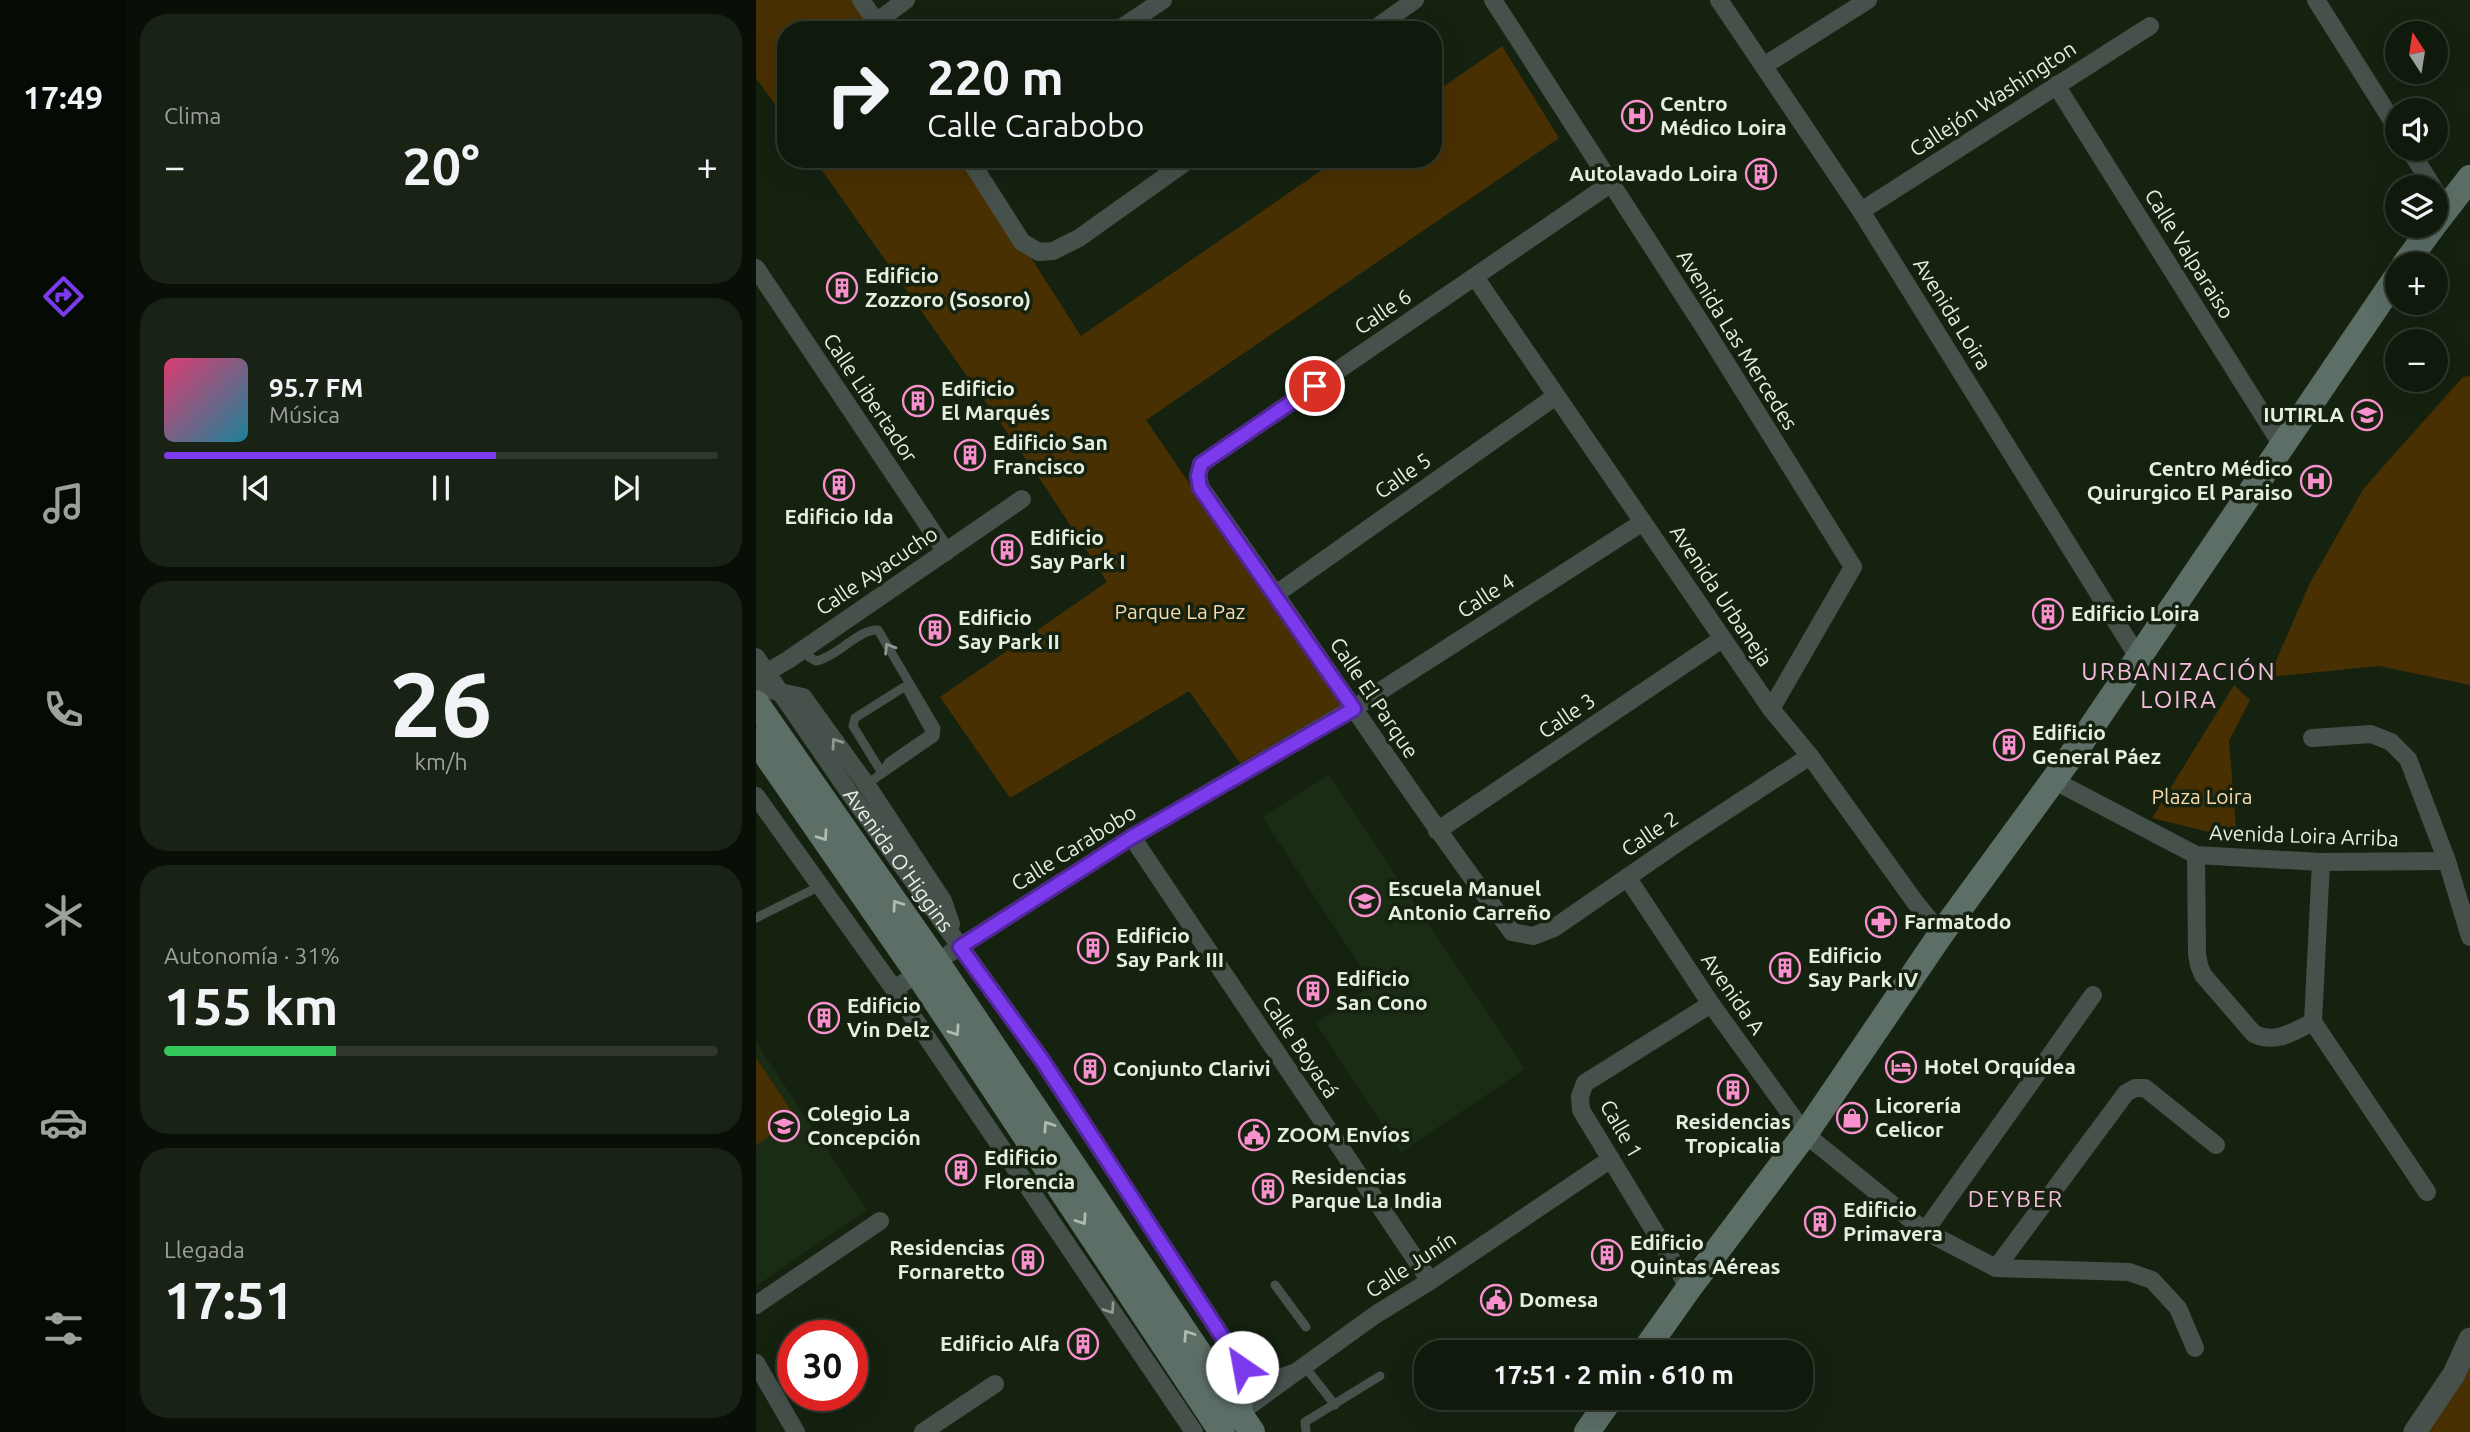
<!DOCTYPE html>
<html lang="es">
<meta charset="utf-8">
<style>
body{margin:0;font-family:Ubuntu,sans-serif;background:#192315;color:#f1f3f6;height:100vh;display:flex;flex-direction:column;font-size:26px;white-space:nowrap}
*{box-sizing:border-box;margin:0}
p{font-size:23px;color:#9ca19d}
.icon{flex:none;width:38px;height:38px;fill:none;stroke:currentColor;stroke-width:2;stroke-linecap:round;stroke-linejoin:round}
.map{position:relative;flex:1;overflow:hidden}
.side{display:flex;flex-direction:column;gap:14px;padding:14px;background:#090e07;width:630px}
.side>*{flex:none}
.hud{position:absolute;left:21px;top:21px;width:665px;height:147px;border-radius:28px;box-shadow:0 7px 28px #0002,0 0 0 2px #30382d;background:#101a0c;color:#f1f3f6;overflow:hidden}
.needle{width:46px;rotate:348deg}
.tools{position:absolute;left:1629px;top:21px;display:grid;gap:14px}
.tools a{display:grid;place-items:center;width:63px;height:63px;border-radius:50%;background:#101a0c;box-shadow:0 7px 28px #0002,0 0 0 2px #30382d;font-size:35px}
.speed{position:absolute;left:21px;top:1320px;display:flex;gap:14px;font-size:35px;font-weight:700;text-align:center}
.speed>*{display:grid;place-content:center;width:91px;height:91px;border-radius:50%;background:#101a0c;box-shadow:0 7px 28px #0002,0 0 0 2px #30382d;line-height:1}
.speed .limit{border:10px solid #d22;background:#fff;color:#111}
.pin{position:absolute;display:grid;place-items:center;width:60px;height:60px;color:#fff;margin:-30px;border:4px solid #fff;border-radius:50%;box-shadow:0 2px 7px #0007}
.me{position:absolute;width:77px;margin:-38px;rotate:327deg;stroke-linejoin:round;filter:drop-shadow(0 0 5px #0008)}
.turn{display:flex;align-items:center;gap:24px;height:147px;padding:0 35px;font-size:32px}
.turn .icon{width:91px;height:91px;stroke-width:2.5}
.turn b{display:block;font-size:49px;line-height:60px}
.big{font-size:52px;font-weight:600;line-height:1.1}
.side .tile{flex:1;display:flex;flex-direction:column;justify-content:center;gap:10px;min-width:0;padding:0 24px;border-radius:28px;background:#192315}
.side .dial{align-items:center;gap:0}
.dial b{font-size:91px;line-height:1}
.song{display:flex;align-items:center;gap:21px}
.cover{width:84px;height:84px;border-radius:10px;background:linear-gradient(135deg,hsl(340 70% 55%),hsl(190 70% 35%))}
.played{height:7px;border-radius:4px;background:linear-gradient(90deg,#7c3aed 60%,#30382d 60%)}
.keys{display:flex;justify-content:space-around;direction:ltr}
.heat{display:flex;justify-content:space-between;align-items:center;font-size:38px;direction:ltr}
.charge{height:10px;border-radius:5px;background:linear-gradient(90deg,#34c759 31%,#30382d 0)}
.trip{position:absolute;left:658px;top:1340px;width:399px;height:70px;border-radius:28px;background:#101a0c;box-shadow:0 7px 28px #0002,0 0 0 2px #30382d;font-weight:600;line-height:70px;text-align:center}
main{display:flex;flex:1;min-height:0}
.dock{display:flex;flex-direction:column;width:126px;justify-content:space-around;align-items:center;background:#060a05;color:#9ca19d}
.dock .icon{width:49px;height:49px}
.dock .selected{color:#7c3aed}
.dock b{font-size:32px;color:#f1f3f6}
.map>svg:first-child{display:block}
.built{fill:#1b2c15}
.green{fill:#493003}
.lines{fill:none;stroke-linecap:round;stroke-linejoin:round}
.service{stroke:#46514c;stroke-width:9}
.minor{stroke:#46514c;stroke-width:18}
.tertiary{stroke:#46514c;stroke-width:23}
.secondary{stroke:#5c6e66;stroke-width:26}
.oneway{stroke:#8e9890}
.oneway2{stroke:#afbbb0}
.route-casing{stroke:#51269a;stroke-width:18}
.route{stroke:#7c3aed;stroke-width:12}
.labels{text-anchor:middle;stroke-width:7;stroke-linejoin:round;paint-order:stroke}
.street-label{font-size:21px;fill:#e6eee2;stroke:#152210}
.poi-label{font-size:21px;font-weight:bold;fill:#e6eee2;stroke:#152210;text-anchor:start}
.park-label{font-size:21px;fill:#fadaad;stroke:#152210}
.neighbourhood-label{font-size:23px;letter-spacing:2px;fill:#f8bdde;stroke:#152210}
.quarter-label{font-size:24px;letter-spacing:2px;fill:#f8bdde;stroke:#152210}
</style>
<main>
<nav class="dock">
<b>17:49</b>
<svg class="icon selected" aria-label="directions" viewBox="0 0 24 24"><path d="M12 3l9 9-9 9-9-9zM9 14v-3h6M13 9l2 2-2 2"/></svg>
<svg class="icon" aria-label="music" viewBox="0 0 24 24"><path d="M9 18V5l10-2v13"/><circle cx="6" cy="18" r="3"/><circle cx="16" cy="16" r="3"/></svg>
<svg class="icon" aria-label="phone" viewBox="0 0 24 24"><path d="M5 4h4l2 5-3 2q2 4 5 5l2-3 5 2v4C11 20 4 13 5 4z"/></svg>
<svg class="icon" aria-label="climate" viewBox="0 0 24 24"><path d="M12 3v18M4 7l16 10M4 17L20 7"/></svg>
<svg class="icon" aria-label="car" viewBox="0 0 24 24"><path d="M5 17H2v-5l4-1 3-4h7l3 4 3 1v5h-3M9 17h6M6 11h13"/><circle cx="7" cy="17" r="2"/><circle cx="17" cy="17" r="2"/></svg>
<svg class="icon" aria-label="filters" viewBox="0 0 24 24"><path d="M4 7h16M4 17h16"/><circle cx="9" cy="7" r="2"/><circle cx="15" cy="17" r="2"/></svg>
</nav>
<section class="side">
<div class="tile"><p>Clima</p>
<div class="heat"><a>−</a><b class="big">20°</b><a>+</a></div>
</div>
<div class="tile">
<div class="song"><i class="cover"></i><div><b>95.7 FM</b><p>Música</p></div></div>
<div class="played"></div>
<div class="keys"><svg class="icon" aria-label="previous" viewBox="0 0 24 24"><path d="M18 5L8 12l10 7zM5 5v14"/></svg><svg class="icon" aria-label="pause" viewBox="0 0 24 24"><path d="M8 5v14M16 5v14"/></svg><svg class="icon" aria-label="next" viewBox="0 0 24 24"><path d="M6 5l10 7-10 7zM19 5v14"/></svg></div>
</div>
<div class="tile dial"><b>26</b><p>km/h</p></div>
<div class="tile"><p>Autonomía · 31%</p><b class="big">155 km</b><div class="charge"></div></div>
<div class="tile"><p>Llegada</p><b class="big">17:51</b></div>
</section>
<div class="map">
<svg width="1714" height="1432" viewBox="0 0 1714 1432">
<rect width="100%" height="100%" fill="#152210"/>
<g class="built">
<polygon points="573,775 769,1069 645,1152 560,1023 617,985 506,817"/>
<polygon points="0,1042 111,1210 0,1286"/>
</g>
<g class="green">
<polygon points="0,0 104,0 125,30 30,30 30,120 0,78"/>
<polygon points="746,46 803,138 390,420 585,706 484,763 433,691 254,798 184,697 351,582 290,488 58,159 212,159 325,336 582,159 677,159 677,94"/>
<polygon points="1714,376 1714,685 1623,666 1513,677 1553,585 1608,488 1707,377"/>
<polygon points="1478,685 1494,700 1473,741 1481,839 1396,818"/>
<polygon points="0,1058 40,1118 0,1145"/>
<polygon points="1714,1339 1714,1432 1658,1432"/>
</g>
<g class="lines">
<g class="service">
<path d="M47,648l6,9 7,4c21,-4 44,-33 62,-31l58,98 -1,9 -71,49"/>
<polygon points="148,687 151,689 175,733 133,762 126,773 97,726 99,718"/>
<polyline points="0,918 64,886"/>
<polyline points="519,1285 550,1327"/>
<polyline points="549,1367 579,1405"/>
<polyline points="550,1432 549,1422 624,1376"/>
</g>
<g class="minor">
<polyline points="105,0 126,30"/>
<polyline points="737,0 949,329 1097,567 1015,709"/>
<polyline points="963,0 1105,211 1382,657"/>
<polyline points="1560,0 1642,130"/>
<polyline points="120,22 150,0"/>
<polyline points="362,30 407,0"/>
<polyline points="617,30 659,0"/>
<polyline points="1009,65 1112,0"/>
<polyline points="1300,85 1527,447"/>
<polyline points="1653,149 1677,187"/>
<polyline points="213,159 266,242 283,252 297,251 323,238 434,159"/>
<path d="M854,184l-409,280 -3,12 3,12c105,147 203,299 311,444l21,4 21,-8 126,-87 130,-85"/>
<polyline points="1105,211 1394,26"/>
<polyline points="0,268 190,552"/>
<polyline points="719,277 1015,709 1054,756 1159,902 1185,934"/>
<polyline points="520,594 800,396"/>
<path id="s1" d="M0,657l95,138 191,265 200,307c22,12 28,15 52,6"/>
<polyline points="3,677 32,660 266,499"/>
<polyline points="0,687 47,697 110,784 187,901 195,924"/>
<polyline points="1556,738 1615,734 1635,742 1652,759 1691,861 1714,937"/>
<polyline points="1297,780 1440,855 1565,862 1691,861"/>
<polyline points="0,796 138,989 438,1432"/>
<polyline points="681,831 966,639"/>
<polyline points="376,837 674,1281"/>
<path d="M1440,855l1,99 2,11 4,10 51,59c22,10 39,-2 59,-12"/>
<polyline points="1565,862 1557,1022 1671,1192"/>
<polyline points="871,877 955,1004 1049,1134 1169,1231 1240,1268 1373,1272 1396,1280 1422,1308 1439,1348"/>
<polyline points="194,953 376,837 598,708 887,522"/>
<polyline points="138,989 170,968"/>
<polyline points="1169,1231 1337,995"/>
<polyline points="1240,1268 1370,1093 1379,1088 1389,1088 1460,1145"/>
<polyline points="933,1288 825,1110 824,1096 829,1083 955,1004"/>
<polyline points="0,1305 124,1221"/>
<polyline points="0,1363 40,1432"/>
<polyline points="479,1416 619,1315 674,1281 855,1159"/>
<polyline points="167,1432 239,1384"/>
</g>
<polyline class="tertiary" points="1659,1432 1698,1374 1714,1339"/>
<g class="secondary">
<polyline points="1680,222 1714,178"/>
<polyline points="1649,264 1677,226"/>
<polyline points="0,703 180,961 496,1432"/>
<polyline points="0,740 162,974 466,1432"/>
<polyline points="887,1353 933,1288 1049,1134 1185,934 1326,741 1642,275"/>
<polyline points="483,1413 486,1367"/>
<polyline points="831,1432 855,1398"/>
</g>
</g>
<defs><path id="oneway-chevron" d="M-2-3.5L2.5 0L-2 3.5" fill="none" stroke-width="1.6" stroke-linecap="round" stroke-linejoin="round" transform="scale(1.75)"/></defs>
<g class="oneway">
<use href="#oneway-chevron" transform="translate(133 648) rotate(-121)"/>
<use href="#oneway-chevron" transform="translate(80 743) rotate(-125)"/>
<use href="#oneway-chevron" transform="translate(354 1309) rotate(56)"/>
</g>
<g class="oneway2">
<use href="#oneway-chevron" transform="translate(67 836) rotate(55)"/>
<use href="#oneway-chevron" transform="translate(141 905) rotate(-125)"/>
<use href="#oneway-chevron" transform="translate(199 1031) rotate(56)"/>
<use href="#oneway-chevron" transform="translate(292 1126) rotate(-124)"/>
<use href="#oneway-chevron" transform="translate(326 1220) rotate(56)"/>
<use href="#oneway-chevron" transform="translate(432 1335) rotate(-124)"/>
</g>
<g class="lines">
<g class="route-casing">
<polyline id="route" points="486,1367 286,1060 204,947 376,837 598,709 444,488 442,476 445,464 559,386"/>
</g>
<use href="#route" class="route"/>
</g>
<defs>
<g id="hospital-ring" transform="scale(1.575)"><circle r="9.5" fill="#152210" stroke="#f790cd" stroke-width="1.5"/><path d="M-5-5h3v3.5h4V-5h3V5h-3V1.5h-4V5h-3Z" fill="#f790cd"/></g>
<g id="building-ring" transform="scale(1.575)"><circle r="9.5" fill="#152210" stroke="#f790cd" stroke-width="1.5"/><path d="M-4-6H4V6H1V3H-1V6H-4ZM-2.5-4.3h1.7v1.8h-1.7ZM.8-4.3h1.7v1.8H.8ZM-2.5-1h1.7V.8h-1.7ZM.8-1h1.7V.8H.8Z" fill="#f790cd"/></g>
<g id="university-ring" transform="scale(1.575)"><circle r="9.5" fill="#152210" stroke="#f790cd" stroke-width="1.5"/><path d="M0-5L7-2L0 1L-7-2ZM-4 1L0 2.5L4 1V4Q0 6-4 4Z" fill="#f790cd"/></g>
<g id="school-ring" transform="scale(1.575)"><circle r="9.5" fill="#152210" stroke="#f790cd" stroke-width="1.5"/><path d="M0-5L7-2L0 1L-7-2ZM-4 1L0 2.5L4 1V4Q0 6-4 4Z" fill="#f790cd"/></g>
<g id="pharmacy-ring" transform="scale(1.575)"><circle r="9.5" fill="#152210" stroke="#f790cd" stroke-width="1.5"/><path d="M-2-6h4v4h4v4h-4v4h-4v-4h-4v-4h4Z" fill="#f790cd"/></g>
<g id="hotel-ring" transform="scale(1.575)"><circle r="9.5" fill="#152210" stroke="#f790cd" stroke-width="1.5"/><path d="M-6-4.5h1.5V1H6V5H4.5V3h-9V5H-6ZM-4 0a1.8 1.8 0 1 1 3.6 0ZM.5 0V-2.5h3Q6-2.5 6 0Z" fill="#f790cd"/></g>
<g id="shop-ring" transform="scale(1.575)"><circle r="9.5" fill="#152210" stroke="#f790cd" stroke-width="1.5"/><path d="M-5-2.5h2.3a2.7 3.5 0 0 1 5.4 0H5L5.5 6h-11ZM-1.5-2.5h3a1.5 2.3 0 0 0-3 0Z" fill="#f790cd"/></g>
<g id="civic-ring" transform="scale(1.575)"><circle r="9.5" fill="#152210" stroke="#f790cd" stroke-width="1.5"/><path d="M-.6-6.5H3V-4.5H.6V-3L4-1V1h2V6H-6V1h2V-1L-.6-3ZM-1.2 2.5V6h2.4V2.5Z" fill="#f790cd"/></g>
</defs>
<g fill-rule="evenodd">
<use href="#hospital-ring" x="881" y="116"/>
<use href="#building-ring" x="1005" y="174"/>
<use href="#building-ring" x="86" y="288"/>
<use href="#building-ring" x="162" y="401"/>
<use href="#university-ring" x="1611" y="415"/>
<use href="#building-ring" x="214" y="455"/>
<use href="#hospital-ring" x="1560" y="481"/>
<use href="#building-ring" x="83" y="485"/>
<use href="#building-ring" x="251" y="550"/>
<use href="#building-ring" x="1292" y="614"/>
<use href="#building-ring" x="179" y="630"/>
<use href="#building-ring" x="1253" y="745"/>
<use href="#school-ring" x="609" y="901"/>
<use href="#pharmacy-ring" x="1125" y="922"/>
<use href="#building-ring" x="337" y="948"/>
<use href="#building-ring" x="1029" y="968"/>
<use href="#building-ring" x="557" y="991"/>
<use href="#building-ring" x="68" y="1018"/>
<use href="#hotel-ring" x="1145" y="1067"/>
<use href="#building-ring" x="334" y="1069"/>
<use href="#building-ring" x="977" y="1090"/>
<use href="#shop-ring" x="1096" y="1118"/>
<use href="#school-ring" x="28" y="1126"/>
<use href="#civic-ring" x="498" y="1135"/>
<use href="#building-ring" x="205" y="1170"/>
<use href="#building-ring" x="512" y="1189"/>
<use href="#building-ring" x="1064" y="1222"/>
<use href="#building-ring" x="851" y="1255"/>
<use href="#building-ring" x="272" y="1260"/>
<use href="#civic-ring" x="740" y="1300"/>
<use href="#building-ring" x="327" y="1344"/>
</g>
<g class="labels">
<g class="street-label">
<text transform="translate(1237 99) rotate(-33)" y="7">Callejón Washington</text>
<text transform="translate(1433 254) rotate(58)" y="7">Calle Valparaiso</text>
<text transform="translate(627 312) rotate(-34)" y="7">Calle 6</text>
<text transform="translate(1196 314) rotate(58)" y="7">Avenida Loira</text>
<text transform="translate(981 340) rotate(58)" y="7">Avenida Las Mercedes</text>
<text transform="translate(114 398) rotate(56)" y="7">Calle Libertador</text>
<text transform="translate(647 476) rotate(-35)" y="7">Calle 5</text>
<text transform="translate(121 571) rotate(-34)" y="7">Calle Ayacucho</text>
<text transform="translate(730 596) rotate(-33)" y="7">Calle 4</text>
<text transform="translate(965 596) rotate(56)" y="7">Avenida Urbaneja</text>
<text transform="translate(618 698) rotate(56)" y="7">Calle El Parque</text>
<text transform="translate(811 716) rotate(-34)" y="7">Calle 3</text>
<text transform="translate(894 834) rotate(-34)" y="7">Calle 2</text>
<text transform="translate(1548 836) rotate(2)" y="7">Avenida Loira Arriba</text>
<text transform="translate(318 848) rotate(-32)" y="7">Calle Carabobo</text>
<text dy="7" stroke="none"><textPath href="#s1" startOffset="248">Avenida O'Higgins</textPath></text>
<text transform="translate(977 994) rotate(55)" y="7">Avenida A</text>
<text transform="translate(544 1047) rotate(56)" y="7">Calle Boyacá</text>
<text transform="translate(865 1129) rotate(60)" y="7">Calle 1</text>
<text transform="translate(655 1265) rotate(-33)" y="7">Calle Junín</text>
</g>
<g class="poi-label">
<text x="904" y="111">Centro<tspan x="904" dy="24">Médico Loira</tspan></text>
<text x="982" y="181" text-anchor="end">Autolavado Loira</text>
<text x="109" y="283">Edificio<tspan x="109" dy="24">Zozzoro (Sosoro)</tspan></text>
<text x="185" y="396">Edificio<tspan x="185" dy="24">El Marqués</tspan></text>
<text x="1588" y="422" text-anchor="end">IUTIRLA</text>
<text x="237" y="450">Edificio San<tspan x="237" dy="24">Francisco</tspan></text>
<text x="1537" y="476" text-anchor="end">Centro Médico<tspan x="1537" dy="24">Quirurgico El Paraiso</tspan></text>
<text x="83" y="524" text-anchor="middle">Edificio Ida</text>
<text x="274" y="545">Edificio<tspan x="274" dy="24">Say Park I</tspan></text>
<text x="1315" y="621">Edificio Loira</text>
<text x="202" y="625">Edificio<tspan x="202" dy="24">Say Park II</tspan></text>
<text x="1276" y="740">Edificio<tspan x="1276" dy="24">General Páez</tspan></text>
<text x="632" y="896">Escuela Manuel<tspan x="632" dy="24">Antonio Carreño</tspan></text>
<text x="1148" y="929">Farmatodo</text>
<text x="360" y="943">Edificio<tspan x="360" dy="24">Say Park III</tspan></text>
<text x="1052" y="963">Edificio<tspan x="1052" dy="24">Say Park IV</tspan></text>
<text x="580" y="986">Edificio<tspan x="580" dy="24">San Cono</tspan></text>
<text x="91" y="1013">Edificio<tspan x="91" dy="24">Vin Delz</tspan></text>
<text x="1168" y="1074">Hotel Orquídea</text>
<text x="357" y="1076">Conjunto Clarivi</text>
<text x="1119" y="1113">Licorería<tspan x="1119" dy="24">Celicor</tspan></text>
<text x="51" y="1121">Colegio La<tspan x="51" dy="24">Concepción</tspan></text>
<text x="977" y="1129" text-anchor="middle">Residencias<tspan x="977" dy="24">Tropicalia</tspan></text>
<text x="521" y="1142">ZOOM Envíos</text>
<text x="228" y="1165">Edificio<tspan x="228" dy="24">Florencia</tspan></text>
<text x="535" y="1184">Residencias<tspan x="535" dy="24">Parque La India</tspan></text>
<text x="1087" y="1217">Edificio<tspan x="1087" dy="24">Primavera</tspan></text>
<text x="874" y="1250">Edificio<tspan x="874" dy="24">Quintas Aéreas</tspan></text>
<text x="249" y="1255" text-anchor="end">Residencias<tspan x="249" dy="24">Fornaretto</tspan></text>
<text x="763" y="1307">Domesa</text>
<text x="304" y="1351" text-anchor="end">Edificio Alfa</text>
</g>
<g class="park-label">
<text x="424" y="619">Parque La Paz</text>
<text x="1446" y="804">Plaza Loira</text>
</g>
<g class="neighbourhood-label">
<text x="1260" y="1207">DEYBER</text>
</g>
<g class="quarter-label">
<text x="1423" y="680">URBANIZACIÓN<tspan x="1423" dy="28">LOIRA</tspan></text>
</g>
</g>
</svg>
<div class="tools">
<a><svg class="needle" viewBox="-14 -14 28 28"><path d="M0-13l5 13h-10z" fill="#e53935"/><path d="M0 13l5-13h-10z" fill="#9ca19d"/></svg></a>
<a><svg class="icon" aria-label="sound" viewBox="0 0 24 24"><path d="M4 9h4l5-4v14l-5-4H4zM17 9q2 3 0 6"/></svg></a>
<a><svg class="icon" aria-label="layers" viewBox="0 0 24 24"><path d="M12 4l9 5-9 5-9-5zM3 14l9 5 9-5"/></svg></a>
<a>+</a>
<a>−</a>
</div>
<div class="speed"><div class="limit">30</div></div>
<div class="pin" style="left:559px;top:386px;background:#d93025"><svg class="icon" aria-label="arrive" viewBox="0 0 24 24"><path d="M6 21V4h12l-3 4 3 4H6"/></svg></div>
<svg class="me" style="left:486px;top:1367px" viewBox="-20 -20 40 40"><circle r="19" fill="#fff"/><path d="M0-13L10 11 0 6-10 11z" fill="#7c3aed"/></svg>
<div class="trip">17:51 · 2 min · 610 m</div>
<div class="hud">
<div class="turn"><svg class="icon" aria-label="right" viewBox="0 0 24 24"><path d="M7 20v-9h11M14 6l5 5-5 5"/></svg><div><b>220 m</b>Calle Carabobo</div></div>
</div>
</div>
</main>
